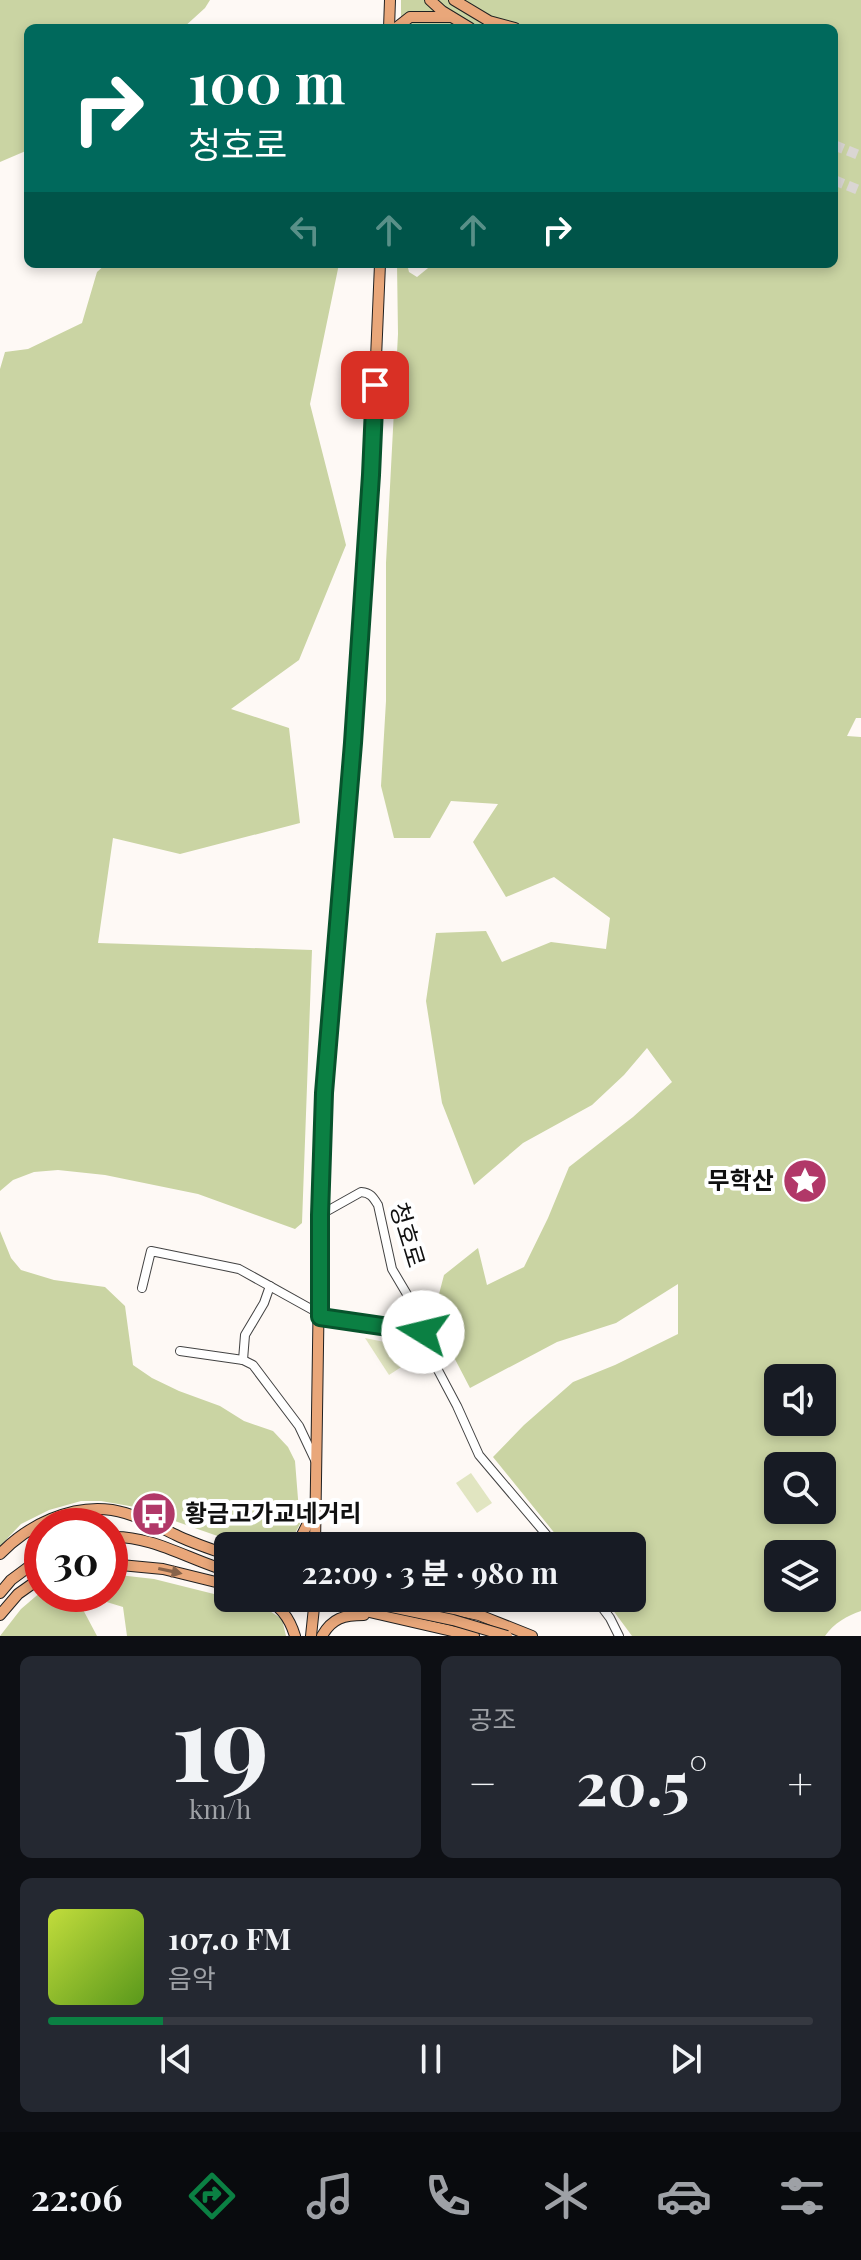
<!DOCTYPE html>
<html lang="ko">
<meta charset="utf-8">
<style>
body{margin:0;font-family:"Playfair Display","Noto Sans KR",serif;background:#242831;color:#f1f3f6;height:100vh;display:flex;flex-direction:column;font-size:30px;white-space:nowrap}
*{box-sizing:border-box;margin:0}
p{font-size:26px;color:#9ea1a6}
.icon{flex:none;width:44px;height:44px;fill:none;stroke:currentColor;stroke-width:2;stroke-linecap:round;stroke-linejoin:round}
.map{position:relative;height:1636px;overflow:hidden}
.side{display:flex;flex-direction:column;gap:20px;padding:20px;background:#0d0f14;flex:1}
.side>*{flex:none}
.banner{position:absolute;left:24px;top:24px;width:814px;height:244px;border-radius:12px;box-shadow:0 4px 12px #0003;background:#00695c;color:#fff;overflow:hidden}
.controls{position:absolute;left:764px;top:1364px;display:grid;gap:16px}
.controls a{display:grid;place-items:center;width:72px;height:72px;border-radius:12px;background:#171b24;box-shadow:0 4px 12px #0003;font-size:40px}
.speed{position:absolute;left:24px;top:1508px;display:flex;gap:16px;font-size:40px;font-weight:700;text-align:center}
.speed>*{display:grid;place-content:center;width:104px;height:104px;border-radius:50%;background:#171b24;box-shadow:0 4px 12px #0003;line-height:1}
.speed .limit{border:12px solid #d22;background:#fff;color:#111}
.pin{position:absolute;display:grid;place-items:center;width:68px;height:68px;color:#fff;margin:-34px;border-radius:16px;box-shadow:0 4px 12px #0006}
.me{position:absolute;width:88px;margin:-44px;rotate:279deg;stroke-linejoin:round;filter:drop-shadow(0 0 6px #0008)}
.turn{display:flex;align-items:center;gap:28px;height:168px;padding:0 32px;font-size:36px}
.turn .icon{width:104px;height:104px;stroke-width:2.5}
.turn b{display:block;font-size:56px;line-height:68px}
.lanes{display:flex;align-items:center;height:76px;padding:0 32px;background:#0003;justify-content:center;gap:40px;direction:ltr}
.lanes .off{opacity:.35}
.big{font-size:60px;font-weight:700;line-height:1.1}
.side .widget{flex:1;display:flex;flex-direction:column;justify-content:center;gap:12px;min-width:0;padding:0 28px;border-radius:12px;background:#242831}
.side .dial{align-items:center;gap:0}
.dial b{font-size:104px;line-height:1}
.song{display:flex;align-items:center;gap:24px}
.cover{width:96px;height:96px;border-radius:12px;background:linear-gradient(135deg,hsl(70 70% 55%),hsl(90 70% 35%))}
.played{height:8px;border-radius:4px;background:linear-gradient(90deg,#0b8043 15%,#363941 15%)}
.keys{display:flex;justify-content:space-around;direction:ltr}
.heat{display:flex;justify-content:space-between;align-items:center;font-size:44px;direction:ltr}
.side .tiles{flex:1;display:grid;gap:20px;grid-template-columns:1fr 1fr}
.widget:last-child{grid-column:span 2}
.trip{position:absolute;left:214px;top:1532px;width:432px;height:80px;border-radius:12px;background:#171b24;box-shadow:0 4px 12px #0003;font-weight:700;line-height:80px;text-align:center}
.tabs{display:flex;height:128px;justify-content:space-around;align-items:center;background:#090b0e;color:#9ea1a6}
.tabs .icon{width:56px;height:56px}
.tabs .on{color:#0b8043}
.tabs b{font-size:36px;color:#f1f3f6}
.map>svg:first-child{display:block}
.green{fill:#e1e5c1}
.forest{fill:#cad4a3;fill-rule:evenodd}
.lines{fill:none;stroke-linecap:round;stroke-linejoin:round}
.major-tunnel{stroke:#dad6d3;stroke-width:10;stroke-dasharray:10 5;stroke-linecap:butt}
.minor-casing{stroke:#434343;stroke-width:10}
.major-casing{stroke:#212121;stroke-width:12}
.minor{stroke:#fff;stroke-width:8}
.major{stroke:#e9a77a;stroke-width:10}
.major-bridge-casing{stroke:#212121;stroke-width:12;stroke-linecap:butt}
.major-bridge{stroke:#e9a77a;stroke-width:10}
.oneway{fill:#87634a}
.route-casing{stroke:#07532c;stroke-width:20}
.route{stroke:#0b8043;stroke-width:14}
.labels{text-anchor:middle;stroke-width:8;stroke-linejoin:round;paint-order:stroke}
.poi-label{font-size:24px;font-weight:bold;fill:#101010;stroke:#fff;text-anchor:end}
.street-label{font-size:24px;fill:#101010;stroke:#fff}
</style>
<div class="map">
<svg width="861" height="1636" viewBox="0 0 861 1636">
<rect width="100%" height="100%" fill="#fef9f5"/>
<g class="green">
<polygon points="365,1338 404,1346 412,1360 389,1375"/>
<polygon points="471,1473 492,1503 477,1513 456,1483"/>
</g>
<g class="forest">
<polygon points="0,0 210,0 205,8 183,28 28,28 28,150 0,162"/>
<path d="M401,0h460v718h-5l-9,18 14,1v874c-13,4 -28,13 -36,25h-193l-28,-38h28v-52h-67l-72,-89 31,-32 49,-43 42,-17 63,-31v-50l-62,39 -59,19 -87,46 -37,-71 11,-42 34,-27 9,37 37,-18 24,-49 21,-51 64,-50 39,-35 -25,-34 -23,27 -32,30 -69,38 -49,42 -32,-82 -16,-102 10,-68 50,-2 16,31 49,-20 55,7 4,-31 -56,-41 -48,20 -33,-55 25,-38 -47,-3 -21,37h-36l-13,-52 5,-85v-138l12,-229 -1,-70h10l2,8 8,5 16,-13h401v-236h-433zM778,1378h44v44h-44zM778,1466h44v44h-44zM778,1554h44v44h-44z"/>
<polygon points="106,264 339,264 310,404 346,545 299,660 231,709 289,728 300,823 180,854 113,838 98,943 312,950 302,1223 295,1229 198,1194 105,1175 58,1170 34,1172 13,1180 0,1191 0,369 5,352 28,349 82,323 97,272"/>
<polygon points="0,1231 11,1258 21,1270 54,1280 105,1287 125,1306 133,1365 152,1378 179,1391 220,1406 244,1421 273,1431 288,1447 295,1461 300,1524 293,1537 282,1546 246,1546 135,1507 101,1501 81,1501 49,1510 21,1524 0,1546"/>
<polygon points="110,1574 154,1579 262,1606 282,1619 286,1636 127,1636 123,1607 87,1596 79,1602 97,1636 0,1636 21,1609 42,1591 42,1594 110,1594"/>
</g>
<g class="lines">
<g class="major-tunnel">
<polyline points="834,145 861,156"/>
<polyline points="834,180 861,191"/>
</g>
<g class="minor-casing">
<g id="minor">
<path d="M320,1215l41,-23c10,1 12,5 17,13l14,64 29,49 10,39 26,49 22,49 77,91"/>
<polyline points="142,1288 151,1251 239,1269 320,1314"/>
<polyline points="320,1317 423,1332"/>
<polyline points="180,1351 243,1360 253,1365 299,1426 316,1462"/>
<polyline points="243,1360 245,1335 264,1303 270,1286"/>
<polyline points="595,1598 610,1618 619,1636"/>
</g>
</g>
<g class="major-casing">
<g id="major">
<polyline points="430,0 442,11 470,28"/>
<polyline points="454,0 489,21 515,28"/>
<polyline points="389,28 390,0"/>
<polyline points="396,28 410,17 451,17"/>
<path d="M110,1537c42,-2 79,23 118,34"/>
<polyline points="295,1546 301,1537 314,1511"/>
<polyline points="315,1546 320,1215 324,1093 350,773 371,475 380,264"/>
<path d="M0,1554c28,-29 71,-50 112,-44 23,4 43,15 64,25 16,8 35,14 52,20"/>
<polyline points="110,1564 163,1569 228,1585"/>
<polyline points="0,1593 11,1580 42,1557"/>
<path d="M264,1598c16,7 26,21 31,38"/>
<polyline points="290,1598 339,1605 474,1636"/>
<polyline points="399,1598 479,1615 532,1636"/>
<polyline points="0,1615 18,1594 42,1577"/>
<polyline points="311,1636 315,1598"/>
<path d="M322,1636c10,-18 22,-21 42,-21"/>
</g>
</g>
<use href="#minor" class="minor"/>
<use href="#major" class="major"/>
<g class="major-bridge-casing">
<polyline id="major-bridge" points="349,1598 453,1620 507,1636"/>
</g>
<use href="#major-bridge" class="major-bridge"/>
</g>
<defs><path id="oneway-solid" d="M-6-.8H1V-3.2L6.5 0L1 3.2V.8H-6Z" transform="scale(2)"/></defs>
<use class="oneway" href="#oneway-solid" transform="translate(170 1571) rotate(12)"/>
<g class="lines">
<g class="route-casing">
<polyline id="route" points="375,385 371,475 353,743 324,1093 320,1215 320,1317 423,1332"/>
</g>
<use href="#route" class="route"/>
</g>
<defs>
<g id="sight-disc" transform="scale(2.3)"><circle r="9.5" fill="#b13868" stroke="#fff"/><path d="M0-6L1.8-2.2L6-1.7L2.9 1.2L3.7 5.4L0 3.3L-3.7 5.4L-2.9 1.2L-6-1.7L-1.8-2.2Z" fill="#fff"/></g>
<g id="bus-disc" transform="scale(2.3)"><circle r="9.5" fill="#b13868" stroke="#fff"/><path d="M-5-6H5V4H4V6H2V4H-2V6H-4V4H-5ZM-3.5-4V0h7V-4ZM-3.5 1.2v1.5H-2V1.2ZM2 1.2v1.5H3.5V1.2Z" fill="#fff"/></g>
</defs>
<g fill-rule="evenodd">
<use href="#sight-disc" x="805" y="1181"/>
<use href="#bus-disc" x="154" y="1514"/>
</g>
<g class="labels">
<g class="poi-label">
<text x="774" y="1189">무학산</text>
<text x="185" y="1522" text-anchor="start">황금고가교네거리</text>
</g>
<g class="street-label">
<text transform="translate(407 1235) rotate(73)" y="8">청호로</text>
</g>
</g>
</svg>
<div class="controls">
<a><svg class="icon" aria-label="sound" viewBox="0 0 24 24"><path d="M4 9h4l5-4v14l-5-4H4zM17 9q2 3 0 6"/></svg></a>
<a><svg class="icon" aria-label="search" viewBox="0 0 24 24"><circle cx="10" cy="10" r="6"/><path d="M15 15l6 6"/></svg></a>
<a><svg class="icon" aria-label="layers" viewBox="0 0 24 24"><path d="M12 4l9 5-9 5-9-5zM3 14l9 5 9-5"/></svg></a>
</div>
<div class="speed"><div class="limit">30</div></div>
<div class="pin" style="left:375px;top:385px;background:#d93025"><svg class="icon" aria-label="arrive" viewBox="0 0 24 24"><path d="M6 21V4h12l-3 4 3 4H6"/></svg></div>
<svg class="me" style="left:423px;top:1332px" viewBox="-20 -20 40 40"><circle r="19" fill="#fff"/><path d="M0-13L10 11 0 6-10 11z" fill="#0b8043"/></svg>
<div class="trip">22:09 · 3 분 · 980 m</div>
<div class="banner">
<div class="turn"><svg class="icon" aria-label="right" viewBox="0 0 24 24"><path d="M7 20v-9h11M14 6l5 5-5 5"/></svg><div><b>100 m</b>청호로</div></div>
<div class="lanes"><svg class="icon off" aria-label="left" viewBox="0 0 24 24"><path d="M17 20v-9H6M10 6l-5 5 5 5"/></svg><svg class="icon off" aria-label="ahead" viewBox="0 0 24 24"><path d="M12 20V5M6 11l6-6 6 6"/></svg><svg class="icon off" aria-label="ahead" viewBox="0 0 24 24"><path d="M12 20V5M6 11l6-6 6 6"/></svg><svg class="icon" aria-label="right" viewBox="0 0 24 24"><path d="M7 20v-9h11M14 6l5 5-5 5"/></svg></div>
</div>
</div>
<section class="side">
<div class="tiles">
<div class="widget dial"><b>19</b><p>km/h</p></div>
<div class="widget"><p>공조</p>
<div class="heat"><a>−</a><b class="big">20.5°</b><a>+</a></div>
</div>
<div class="widget">
<div class="song"><i class="cover"></i><div><b>107.0 FM</b><p>음악</p></div></div>
<div class="played"></div>
<div class="keys"><svg class="icon" aria-label="previous" viewBox="0 0 24 24"><path d="M18 5L8 12l10 7zM5 5v14"/></svg><svg class="icon" aria-label="pause" viewBox="0 0 24 24"><path d="M8 5v14M16 5v14"/></svg><svg class="icon" aria-label="next" viewBox="0 0 24 24"><path d="M6 5l10 7-10 7zM19 5v14"/></svg></div>
</div>
</div>
</section>
<nav class="tabs">
<b>22:06</b>
<svg class="icon on" aria-label="directions" viewBox="0 0 24 24"><path d="M12 3l9 9-9 9-9-9zM9 14v-3h6M13 9l2 2-2 2"/></svg>
<svg class="icon" aria-label="music" viewBox="0 0 24 24"><path d="M9 18V5l10-2v13"/><circle cx="6" cy="18" r="3"/><circle cx="16" cy="16" r="3"/></svg>
<svg class="icon" aria-label="phone" viewBox="0 0 24 24"><path d="M5 4h4l2 5-3 2q2 4 5 5l2-3 5 2v4C11 20 4 13 5 4z"/></svg>
<svg class="icon" aria-label="climate" viewBox="0 0 24 24"><path d="M12 3v18M4 7l16 10M4 17L20 7"/></svg>
<svg class="icon" aria-label="car" viewBox="0 0 24 24"><path d="M5 17H2v-5l4-1 3-4h7l3 4 3 1v5h-3M9 17h6M6 11h13"/><circle cx="7" cy="17" r="2"/><circle cx="17" cy="17" r="2"/></svg>
<svg class="icon" aria-label="filters" viewBox="0 0 24 24"><path d="M4 7h16M4 17h16"/><circle cx="9" cy="7" r="2"/><circle cx="15" cy="17" r="2"/></svg>
</nav>
